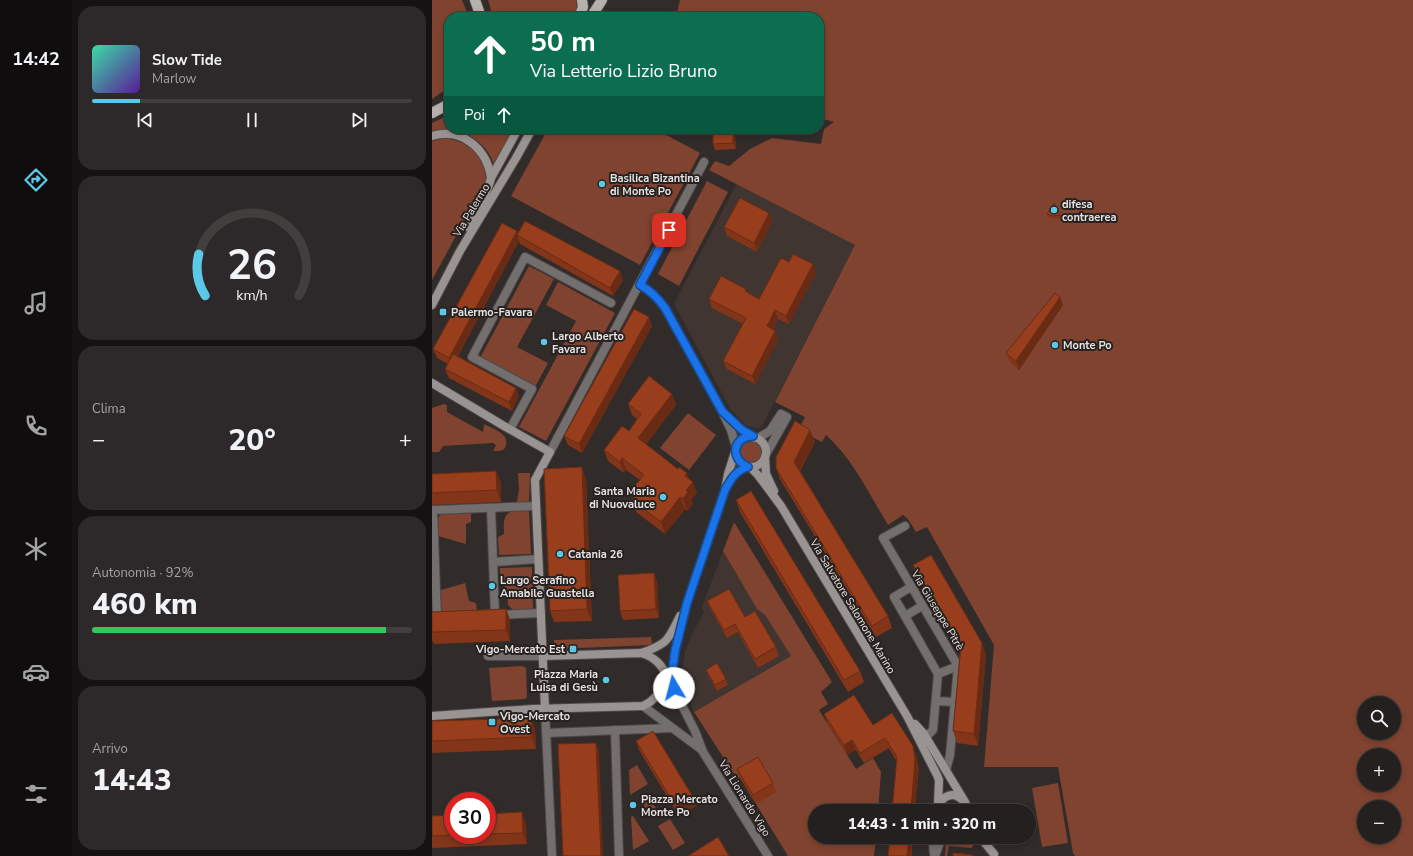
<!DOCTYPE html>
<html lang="it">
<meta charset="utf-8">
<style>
body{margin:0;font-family:"Nunito Sans",sans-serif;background:#2d2829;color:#f1f3f6;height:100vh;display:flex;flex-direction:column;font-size:15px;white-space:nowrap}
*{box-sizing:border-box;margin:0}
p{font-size:13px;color:#a3a3a5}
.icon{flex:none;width:22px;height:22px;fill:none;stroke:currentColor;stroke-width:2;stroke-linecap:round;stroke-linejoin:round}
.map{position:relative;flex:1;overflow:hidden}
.panel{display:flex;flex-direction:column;gap:6px;padding:6px;background:#141212;width:360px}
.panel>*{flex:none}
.top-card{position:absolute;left:12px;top:12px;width:380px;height:122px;border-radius:16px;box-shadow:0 2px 6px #0003,0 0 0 1px #423e3e;background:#0b6e4f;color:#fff;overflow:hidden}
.buttons{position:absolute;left:925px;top:696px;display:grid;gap:8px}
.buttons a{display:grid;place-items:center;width:44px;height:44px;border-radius:50%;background:#252020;box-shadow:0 2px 6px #0003,0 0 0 1px #423e3e;font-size:20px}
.speed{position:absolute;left:12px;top:792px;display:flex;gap:8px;font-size:20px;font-weight:700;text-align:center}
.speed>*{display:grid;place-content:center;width:52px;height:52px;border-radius:50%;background:#252020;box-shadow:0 2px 6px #0003,0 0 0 1px #423e3e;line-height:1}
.speed .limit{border:6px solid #d22;background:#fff;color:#111}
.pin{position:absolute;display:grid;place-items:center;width:34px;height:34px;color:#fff;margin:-17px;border-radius:8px;box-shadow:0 2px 6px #0006}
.me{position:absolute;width:44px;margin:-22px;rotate:352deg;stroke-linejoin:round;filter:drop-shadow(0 0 3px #0008)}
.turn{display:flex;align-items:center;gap:14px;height:84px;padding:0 20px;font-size:18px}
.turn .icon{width:52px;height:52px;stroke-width:2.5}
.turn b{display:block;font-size:28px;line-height:34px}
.then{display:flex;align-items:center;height:38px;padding:0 20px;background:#0003;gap:8px;font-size:15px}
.big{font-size:30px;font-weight:800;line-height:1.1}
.panel .card{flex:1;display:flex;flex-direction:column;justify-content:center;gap:6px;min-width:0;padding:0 14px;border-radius:16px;background:#2d2829}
.panel .dial{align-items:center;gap:0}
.dial svg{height:104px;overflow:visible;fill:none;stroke:#423e3e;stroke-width:7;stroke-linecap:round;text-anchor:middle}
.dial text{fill:#f1f3f6;stroke:none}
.song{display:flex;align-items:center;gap:12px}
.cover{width:48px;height:48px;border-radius:6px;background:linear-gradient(135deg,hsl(160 70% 55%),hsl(270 70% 35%))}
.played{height:4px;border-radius:2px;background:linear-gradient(90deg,#5bc8e6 15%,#423e3e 15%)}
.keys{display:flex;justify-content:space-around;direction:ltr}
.heat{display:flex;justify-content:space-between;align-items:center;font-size:22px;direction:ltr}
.charge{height:6px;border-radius:3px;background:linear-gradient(90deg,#34c759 92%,#423e3e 0)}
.trip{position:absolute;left:376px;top:804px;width:228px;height:40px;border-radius:20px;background:#252020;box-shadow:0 2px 6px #0003,0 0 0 1px #423e3e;font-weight:800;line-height:40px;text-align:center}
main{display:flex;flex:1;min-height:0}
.dock{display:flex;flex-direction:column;width:72px;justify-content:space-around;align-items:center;background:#0f0d0d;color:#a3a3a5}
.dock .icon{width:28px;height:28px}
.dock .active{color:#5bc8e6}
.dock b{font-size:18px;color:#f1f3f6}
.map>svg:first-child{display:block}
.built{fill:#403531}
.green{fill:#80432f;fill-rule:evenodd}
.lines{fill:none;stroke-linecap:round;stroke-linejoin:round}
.street-casing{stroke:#4e4847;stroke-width:10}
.secondary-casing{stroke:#4e4847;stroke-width:10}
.primary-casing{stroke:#4e4847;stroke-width:12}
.street{stroke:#726f6e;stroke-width:8}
.secondary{stroke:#999492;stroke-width:8}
.primary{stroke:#b7b1ae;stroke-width:10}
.wall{fill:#833519}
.shaded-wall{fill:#6a2b14}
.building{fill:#983e1d;stroke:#6a2b14}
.route-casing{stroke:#114b97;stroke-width:10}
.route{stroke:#1a73e8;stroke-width:7}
.poi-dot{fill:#5bc8e6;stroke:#272220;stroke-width:1.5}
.labels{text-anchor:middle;stroke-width:4;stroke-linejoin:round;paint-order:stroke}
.poi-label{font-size:11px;font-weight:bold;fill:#e6e2e1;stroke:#272220;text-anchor:start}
.street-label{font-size:11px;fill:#e6e2e1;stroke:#272220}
</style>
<main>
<nav class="dock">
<b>14:42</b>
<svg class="icon active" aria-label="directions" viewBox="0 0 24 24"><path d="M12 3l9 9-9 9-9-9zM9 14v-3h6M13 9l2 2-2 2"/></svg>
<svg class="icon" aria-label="music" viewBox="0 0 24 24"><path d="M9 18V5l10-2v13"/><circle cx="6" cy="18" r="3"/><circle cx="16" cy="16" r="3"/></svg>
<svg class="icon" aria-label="phone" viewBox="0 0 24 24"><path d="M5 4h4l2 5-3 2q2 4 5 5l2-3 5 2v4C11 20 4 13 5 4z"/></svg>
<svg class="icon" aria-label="climate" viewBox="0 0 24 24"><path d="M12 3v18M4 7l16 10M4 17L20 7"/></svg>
<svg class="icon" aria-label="car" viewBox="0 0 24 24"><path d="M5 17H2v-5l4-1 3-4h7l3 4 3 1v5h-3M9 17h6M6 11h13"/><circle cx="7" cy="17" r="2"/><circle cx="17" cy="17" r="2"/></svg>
<svg class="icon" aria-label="filters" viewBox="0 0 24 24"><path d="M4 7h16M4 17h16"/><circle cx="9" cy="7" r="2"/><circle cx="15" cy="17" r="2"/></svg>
</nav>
<section class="panel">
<div class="card">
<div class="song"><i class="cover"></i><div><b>Slow Tide</b><p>Marlow</p></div></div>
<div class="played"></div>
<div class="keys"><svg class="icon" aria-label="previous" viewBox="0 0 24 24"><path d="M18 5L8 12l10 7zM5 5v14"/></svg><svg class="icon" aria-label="pause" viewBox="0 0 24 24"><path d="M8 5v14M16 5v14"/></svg><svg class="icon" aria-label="next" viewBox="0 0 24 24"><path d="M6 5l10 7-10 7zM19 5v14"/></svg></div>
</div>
<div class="card dial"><svg viewBox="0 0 100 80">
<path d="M14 69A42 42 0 1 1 86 69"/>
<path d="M14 69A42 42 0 0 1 9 37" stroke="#5bc8e6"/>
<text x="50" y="56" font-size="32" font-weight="700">26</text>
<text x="50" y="72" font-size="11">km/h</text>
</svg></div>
<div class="card"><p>Clima</p>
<div class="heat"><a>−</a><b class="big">20°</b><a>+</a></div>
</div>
<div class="card"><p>Autonomia · 92%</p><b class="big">460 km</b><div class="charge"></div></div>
<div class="card"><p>Arrivo</p><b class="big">14:43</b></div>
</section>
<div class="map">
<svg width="981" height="856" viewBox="0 0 981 856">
<rect width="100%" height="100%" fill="#312b2a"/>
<g class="built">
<polygon points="305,183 423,245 329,428 323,428 315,426 299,410 242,304"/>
<polygon points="291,551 325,609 333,615 359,656 262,712 253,690 251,677 251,664 253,652 260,634 272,612 270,607"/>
</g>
<g class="green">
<polygon points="0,0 30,0 37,17 17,17 17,87 0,99"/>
<polygon points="56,0 145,0 146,2 142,17 61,17"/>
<path d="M248,0h733v856h-338l-2,-3 -15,-86h-74l10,-122 -67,-118 -11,5 -8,-13 -5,-4 -15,10c-19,-31 -35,-66 -62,-90l-4,7 -24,-12 7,-13 -30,-15 80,-157 -146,-75 6,-9 14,5 21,-17 22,-11 49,6 3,-15 10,-7 -15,-4v-101h-143zM932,703h30v30h-30zM932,755h30v30h-30zM932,807h30v30h-30z"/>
<path d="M17,115v14h64l-19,36c-8,-27 -36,-39 -62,-34v-8z"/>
<polygon points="116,129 223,129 268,153 208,265 79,196"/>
<path d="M13,138c23,3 42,18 41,43l-54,99v-139z"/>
<polygon points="275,181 296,192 247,286 226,274"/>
<polygon points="97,266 122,279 85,347 116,363 103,387 48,358"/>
<polygon points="126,282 183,313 114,441 87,427 144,321 114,305"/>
<path d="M12,404l3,1v7l36,20 1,-8c9,5 25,9 22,21 -1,7 -8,6 -13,6l3,-6 -3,-2 -50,3 -4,6h-7v-44z"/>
<polygon points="256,413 284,435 257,470 228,448"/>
<circle cx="319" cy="451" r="11"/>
<polygon points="86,473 98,473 97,502 86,502 85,501 87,490"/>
<path d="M79,511h18l2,43 -32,1 -1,-18 6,-3c0,-10 -2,-17 7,-23z"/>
<path d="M39,513v9l-5,2v20l-28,-8c-1,-8 -4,-17 4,-22z"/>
<polygon points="302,522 400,682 389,692 396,704 387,710 424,769 441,758 449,772 446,811 383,811 383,837 444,837 442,856 356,856 308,778 304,777 262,712 359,656 333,615 325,609 291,551"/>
<polygon points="100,567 101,610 81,610 76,605 75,588 68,584 68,568"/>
<polygon points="33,583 37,601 44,603 45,612 8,612 8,592 9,590"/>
<polygon points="219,637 220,645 122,649 122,640"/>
<polygon points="90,666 94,668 95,697 93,699 60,701 57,668"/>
<polygon points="205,765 216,784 198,795 197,770"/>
<polygon points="626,783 636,843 610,847 600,788"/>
<polygon points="217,797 225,810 218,815 210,802"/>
<polygon points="201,816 217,841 201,850 199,817"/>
<polygon points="238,819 253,843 241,850 226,826"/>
<polygon points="519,837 540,837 543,844 539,848 517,846 515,856 513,856 514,843"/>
</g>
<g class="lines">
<g class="street-casing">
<g id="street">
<path d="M208,285c11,6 17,13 25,23l57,103 9,19 5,17"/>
<polyline points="295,416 310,430 321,437"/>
<polyline points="78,429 100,389 40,357 93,257 179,303"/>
<polyline points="326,438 338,431 349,414 355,417 334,454"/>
<polyline points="118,452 272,162"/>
<polyline points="59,508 63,615"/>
<polyline points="473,526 451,538 526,666 518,755 514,770"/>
<polyline points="61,562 106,559"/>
<polyline points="479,587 462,597 506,674 501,730 497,734 492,734"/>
<polyline points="66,615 109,613"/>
<polyline points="473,616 490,606"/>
<polyline points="8,618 5,618 1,510 104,506"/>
<polyline points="56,656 111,656"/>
<polyline points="506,674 526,666"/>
<polyline points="236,678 263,731 271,752 336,856"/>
<polyline points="504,701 523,702"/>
<polyline points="211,706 270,750"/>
<polyline points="113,709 120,856"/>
<polyline points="183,730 187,856"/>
<polyline points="115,733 240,728"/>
<polyline points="501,837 501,844 502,854"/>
<polyline points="503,856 510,837"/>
</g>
</g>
<g class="secondary-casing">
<g id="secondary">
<path d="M0,136c30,-9 55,13 59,42"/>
<path d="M37,228c7,-16 18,-33 22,-50l27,-49"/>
<polyline points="0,305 28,251 84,158 100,129"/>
<polyline points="0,383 72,426 118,452 103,480 113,709"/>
<circle cx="319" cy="452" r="15"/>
<polyline points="333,457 334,474 342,491"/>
<polyline points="318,467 326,475 349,506 475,716 505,775 507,780 506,805"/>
<path d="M296,484c6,-9 9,-14 20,-17"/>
<path d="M209,653c27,-9 27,-13 39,-37"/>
<path d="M111,656l98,-3c14,4 21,12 27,25"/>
<polyline points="0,716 101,709 211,706 218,702 229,692 241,667 243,651 255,603 293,490 296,474 304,449"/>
<polyline points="483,724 492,734 533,802"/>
<path d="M505,811c1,-11 13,-21 23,-13 5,3 7,8 10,13"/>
<polyline points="548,837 562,854"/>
</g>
</g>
<g class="primary-casing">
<g id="primary">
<polyline points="43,0 49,17"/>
<polyline points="147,17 151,7 150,0"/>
<polyline points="159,17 170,0"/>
<polyline points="0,113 17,104"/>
</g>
</g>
<use href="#street" class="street"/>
<use href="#secondary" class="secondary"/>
<use href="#primary" class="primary"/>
</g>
<g class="wall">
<polygon points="301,130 303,136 304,149 283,150 281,144"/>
<polygon points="615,214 628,215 629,218 622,219 617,217"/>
<polygon points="340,222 325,252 295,236 292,227"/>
<polygon points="85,231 86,234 191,280 181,296 88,244 87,241 26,356 87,396 80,411 17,378 13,369 16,364 5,358 1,349"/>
<polygon points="357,262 384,273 357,324 346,319 341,330 346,340 323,384 295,369 291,361 311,324 280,308 277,299 315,293 327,299"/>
<polygon points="628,297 631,305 587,370 577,361 574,353"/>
<polygon points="220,326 150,453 136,445 132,436"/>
<polygon points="196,404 244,405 214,444 257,479 265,493 259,500 261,504 255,511 253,509 233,534 204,512 200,500 203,495 201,488 208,480 194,470 192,473 176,461 172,450 197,431 205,419 200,415"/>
<polygon points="378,430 383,442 368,471 456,616 460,628 444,637 348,479 344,468"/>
<polygon points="0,474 69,482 69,502 0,505"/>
<polygon points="154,479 160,621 122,622 118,611"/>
<polygon points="304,500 428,671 432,682 416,692 308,512"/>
<polygon points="481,565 550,643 554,655 546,746 525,743 521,731 528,650 485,577"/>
<polygon points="222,573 225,582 227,618 191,620 188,611"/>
<polygon points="275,601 313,617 344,647 347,656 326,668 306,632 295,638 279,610"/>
<polygon points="74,609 78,620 78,641 2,644 0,640 0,612"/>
<polygon points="274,670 294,679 296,685 285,691 276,675"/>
<polygon points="392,714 441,725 484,756 487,769 464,760 457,748 432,763 424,750 415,755 396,724"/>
<polygon points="0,721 103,729 104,749 0,753"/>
<polygon points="204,741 261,797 264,806 247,816 207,750"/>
<polygon points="305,769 341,783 344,792 324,804 308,778"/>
<polygon points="55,814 94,824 95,844 0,848 0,816 21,835 55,835"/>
</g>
<g class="shaded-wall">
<polygon points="301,130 303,136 304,149 301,143"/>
<polygon points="337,213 340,222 325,252 322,243"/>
<polygon points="85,231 87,236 85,235 87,241 20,366 17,358"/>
<polygon points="381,264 384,273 357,324 354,316"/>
<polygon points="188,271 191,280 181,296 178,288"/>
<polygon points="628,297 631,305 587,370 584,361"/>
<polygon points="343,310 346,319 338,335 335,326"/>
<polygon points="217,317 220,326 150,453 147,444"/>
<polygon points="343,331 346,340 323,384 320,376"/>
<polygon points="84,388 87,396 80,411 77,402"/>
<polygon points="240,394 244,405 210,450 206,438"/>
<polygon points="378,430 383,442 366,473 362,462"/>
<polygon points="190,458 194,470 192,473 188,462"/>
<polygon points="150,467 154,479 160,621 155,609"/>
<polygon points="64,471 69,482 69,502 65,490"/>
<polygon points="255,473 259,484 261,482 265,493 259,500 261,504 255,511 251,499 254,490 253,476"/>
<polygon points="248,497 253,509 233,534 229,522"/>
<polygon points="222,573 225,582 227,618 224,609"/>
<polygon points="74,609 78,620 78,641 74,630"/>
<polygon points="550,643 554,655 546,746 542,734"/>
<polygon points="99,718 103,729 104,749 100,737"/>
<polygon points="420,740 424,750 415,755 412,745"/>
<polygon points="164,743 167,751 171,856 169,856"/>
<polygon points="481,746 484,756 487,769 483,811 479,811"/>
<polygon points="261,797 264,806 247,816 244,807"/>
<polygon points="90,812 94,824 95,844 91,833"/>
<polygon points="477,837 481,837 480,856 475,856"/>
</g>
<g class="building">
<polygon points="209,12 223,15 222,17 208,17"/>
<polygon points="301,130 301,143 281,144 281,131"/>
<polygon points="308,198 337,213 322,243 292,227"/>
<polygon points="622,203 628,215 621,216 615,214"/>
<polygon points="93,221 188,271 178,288 85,235"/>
<polygon points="70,223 85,231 17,358 1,349"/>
<polygon points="361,254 381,264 354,316 343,310 335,326 343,331 320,376 291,361 314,318 277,299 289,276 314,289 313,291 327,299 349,258 357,262"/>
<polygon points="623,293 628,297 584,361 574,353"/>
<polygon points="202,309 217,317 147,444 132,436"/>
<polygon points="21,354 84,388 77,402 13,369"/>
<polygon points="217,376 240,394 206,438 246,469 247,467 255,473 253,476 261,482 254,490 256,492 251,499 248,497 229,522 200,500 206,492 201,488 212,475 190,458 188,462 172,450 190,426 197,431 209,414 196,404"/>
<polygon points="363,421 378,430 362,462 456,616 440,626 344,468 344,457"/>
<polygon points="150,467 155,609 118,611 112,469"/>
<polygon points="64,471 65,490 0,493 0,474"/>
<polygon points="319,491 428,671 412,680 304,500"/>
<polygon points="499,555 550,643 542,734 521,731 529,646 481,565"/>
<polygon points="222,573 224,609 188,611 186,575"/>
<polygon points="297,589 313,617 323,611 344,647 323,659 303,624 292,630 275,601"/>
<polygon points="74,609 74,630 0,632 0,612"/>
<polygon points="285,663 294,679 283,685 274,670"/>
<polygon points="422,695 441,725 460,713 481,746 483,759 479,811 460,811 465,757 453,738 428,753 420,740 412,745 392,714"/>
<polygon points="99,718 100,737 0,741 0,721"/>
<polygon points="221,731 261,797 244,807 204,741"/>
<polygon points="164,743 169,856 131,856 126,744"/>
<polygon points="326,757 341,783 321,795 305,769"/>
<polygon points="90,812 91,833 55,834 55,814"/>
<polygon points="21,815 21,835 31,835 0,836 0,816"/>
<polygon points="286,837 297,856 256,856"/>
<polygon points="458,837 477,837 475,856 456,856"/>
<polygon points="521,853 541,855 541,856 521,856"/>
</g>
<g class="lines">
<g class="route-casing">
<path id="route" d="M237,230l-29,55c11,6 18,13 25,23l57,103 20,19 11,6c-20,0 -24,23 -5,31 -13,4 -17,12 -23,23l-38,113 -12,48 -2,16 -5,11 6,10"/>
</g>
<use href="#route" class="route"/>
</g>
<g class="poi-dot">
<circle cx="170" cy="184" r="4"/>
<circle cx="622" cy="210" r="4"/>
<rect x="7" y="308" width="8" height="8" rx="2"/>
<circle cx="112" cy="342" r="4"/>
<circle cx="623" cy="345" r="4"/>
<circle cx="231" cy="497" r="4"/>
<circle cx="128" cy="554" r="4"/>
<circle cx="60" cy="586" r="4"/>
<rect x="137" y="645" width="8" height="8" rx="2"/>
<circle cx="174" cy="680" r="4"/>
<rect x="56" y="718" width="8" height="8" rx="2"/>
<circle cx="201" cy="805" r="4"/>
</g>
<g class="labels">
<g class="poi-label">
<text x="178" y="182">Basilica Bizantina<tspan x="178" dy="13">di Monte Po</tspan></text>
<text x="630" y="208">difesa<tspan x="630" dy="13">contraerea</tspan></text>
<text x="19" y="316">Palermo-Favara</text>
<text x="120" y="340">Largo Alberto<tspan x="120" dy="13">Favara</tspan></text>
<text x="631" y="349">Monte Po</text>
<text x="223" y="495" text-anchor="end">Santa Maria<tspan x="223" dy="13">di Nuovaluce</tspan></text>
<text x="136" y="558">Catania 26</text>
<text x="68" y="584">Largo Serafino<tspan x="68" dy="13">Amabile Guastella</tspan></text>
<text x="133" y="653" text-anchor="end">Vigo-Mercato Est</text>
<text x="166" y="678" text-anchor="end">Piazza Maria<tspan x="166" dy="13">Luisa di Gesù</tspan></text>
<text x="68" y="720">Vigo-Mercato<tspan x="68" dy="13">Ovest</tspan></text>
<text x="209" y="803">Piazza Mercato<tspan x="209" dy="13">Monte Po</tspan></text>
</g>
<g class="street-label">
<text transform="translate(39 210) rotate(-59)" y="4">Via Palermo</text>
<text transform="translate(421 606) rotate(59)" y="4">Via Salvatore Salomone Marino</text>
<text transform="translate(506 610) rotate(59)" y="4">Via Giuseppe Pitrè</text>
<text transform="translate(313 798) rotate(58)" y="4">Via Lionardo Vigo</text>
</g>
</g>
</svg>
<div class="buttons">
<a><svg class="icon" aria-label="search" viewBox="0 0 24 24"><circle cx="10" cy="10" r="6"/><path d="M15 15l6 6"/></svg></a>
<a>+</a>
<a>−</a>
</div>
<div class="speed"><div class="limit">30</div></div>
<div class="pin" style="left:237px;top:230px;background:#d93025"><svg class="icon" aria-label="arrive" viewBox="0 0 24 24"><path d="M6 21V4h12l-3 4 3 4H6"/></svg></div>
<svg class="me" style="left:242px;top:688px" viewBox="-20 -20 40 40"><circle r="19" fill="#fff"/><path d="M0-13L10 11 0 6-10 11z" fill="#1a73e8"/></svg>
<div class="trip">14:43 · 1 min · 320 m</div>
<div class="top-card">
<div class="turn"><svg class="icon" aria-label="ahead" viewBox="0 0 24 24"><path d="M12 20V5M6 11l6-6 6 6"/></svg><div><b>50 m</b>Via Letterio Lizio Bruno</div></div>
<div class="then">Poi<svg class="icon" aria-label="ahead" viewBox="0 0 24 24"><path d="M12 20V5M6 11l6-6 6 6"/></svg></div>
</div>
</div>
</main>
